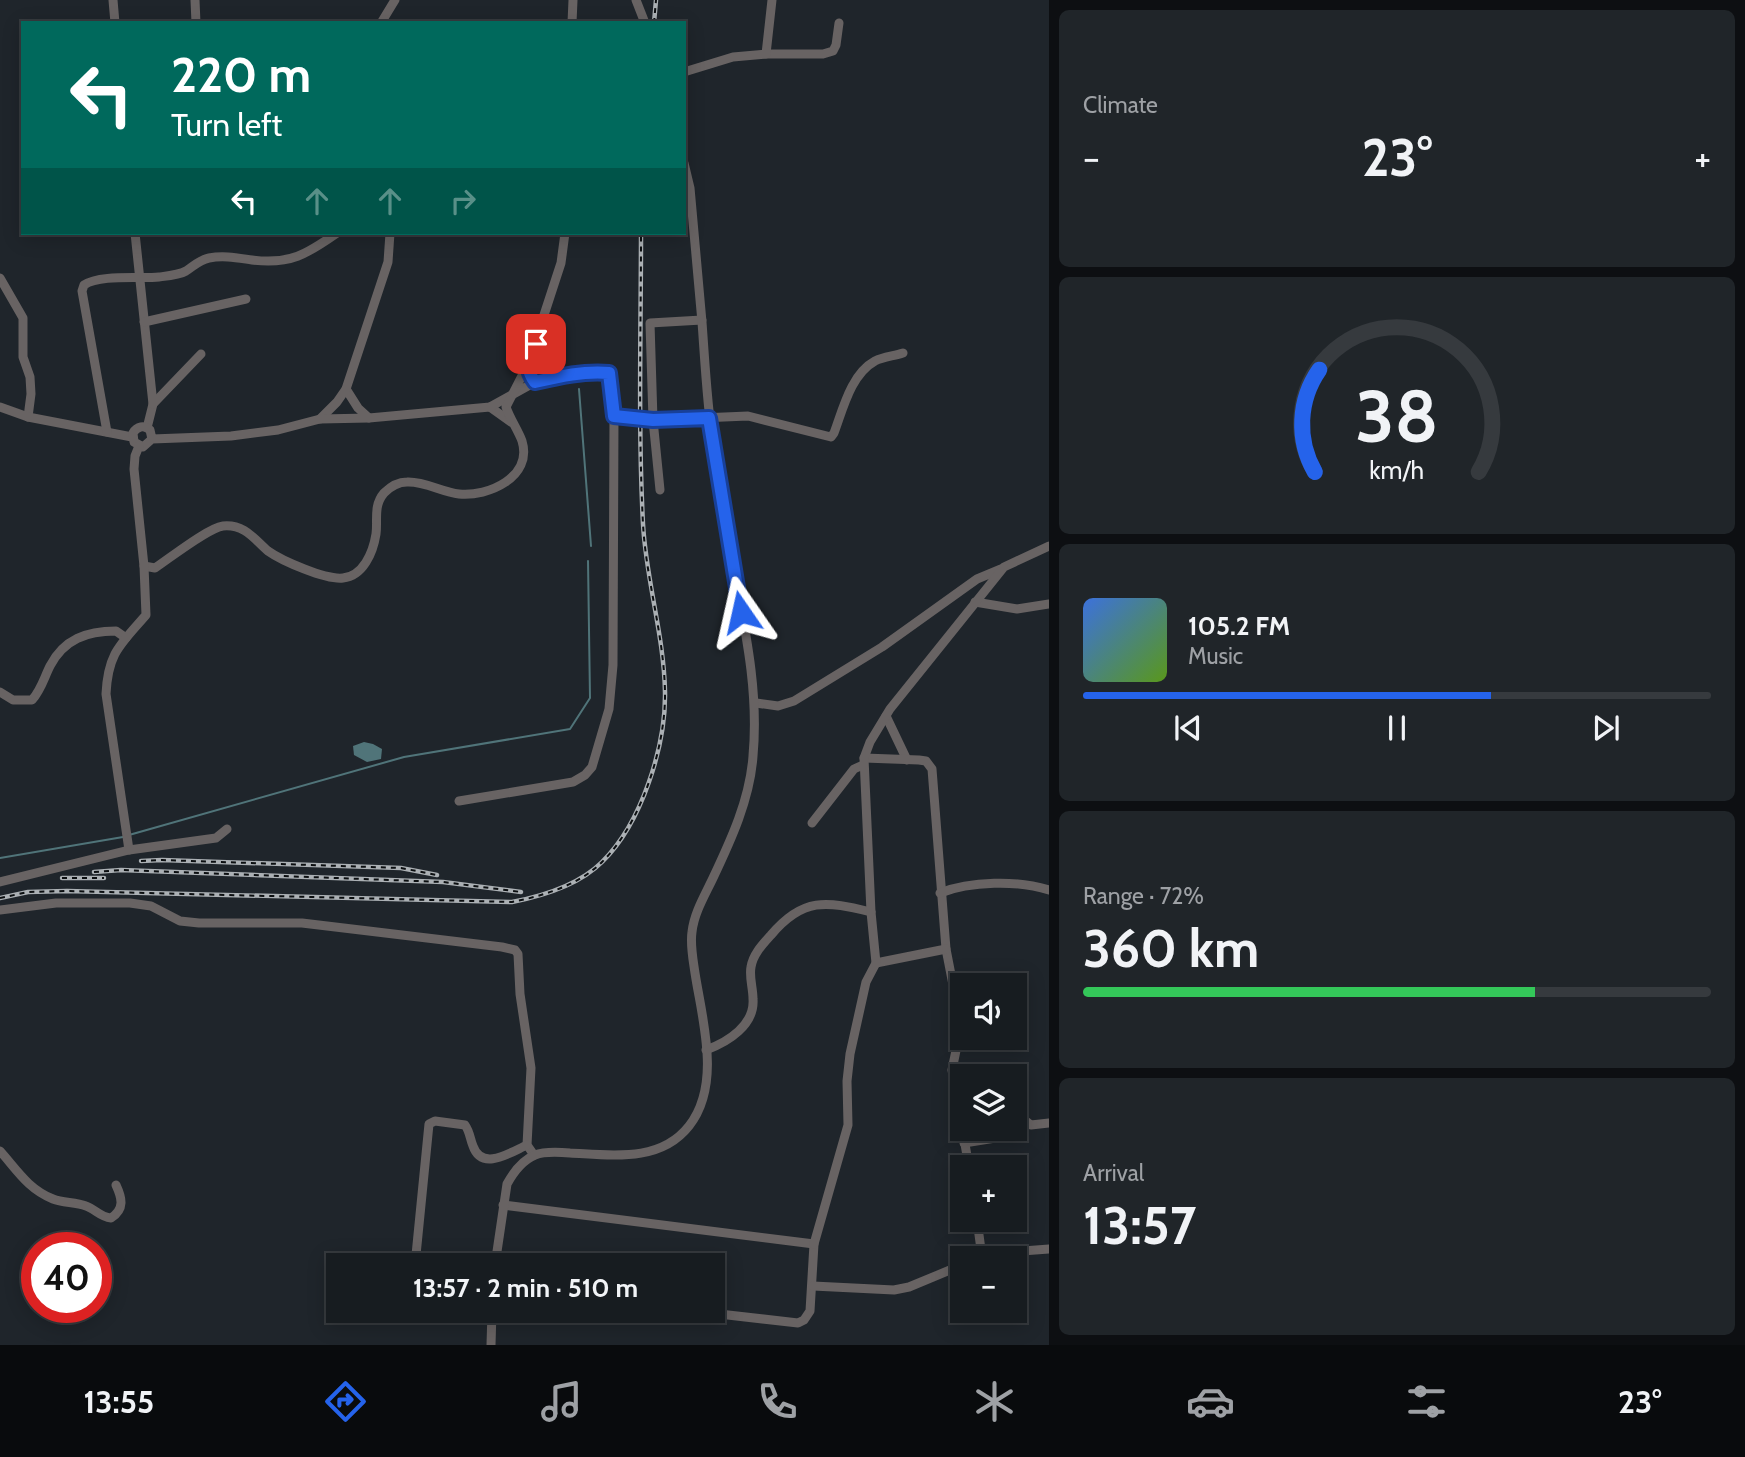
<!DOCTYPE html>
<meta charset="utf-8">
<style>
body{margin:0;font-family:Cabin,sans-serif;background:#202529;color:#f1f3f6;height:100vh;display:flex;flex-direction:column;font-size:26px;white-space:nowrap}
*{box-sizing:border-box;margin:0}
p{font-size:23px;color:#9ea1a5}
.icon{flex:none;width:38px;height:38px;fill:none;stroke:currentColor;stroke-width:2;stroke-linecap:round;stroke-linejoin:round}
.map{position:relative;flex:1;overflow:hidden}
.panel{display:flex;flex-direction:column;gap:10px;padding:10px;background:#0d0f12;width:696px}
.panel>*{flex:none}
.banner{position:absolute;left:21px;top:21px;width:665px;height:214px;border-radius:0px;box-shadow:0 4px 18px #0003,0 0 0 2px #363a3e;background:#00695c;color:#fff;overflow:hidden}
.fabs{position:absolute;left:950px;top:973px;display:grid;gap:14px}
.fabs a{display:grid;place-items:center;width:77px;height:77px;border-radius:0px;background:#171c20;box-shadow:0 4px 18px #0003,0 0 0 2px #363a3e;font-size:35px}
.speed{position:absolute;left:21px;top:1232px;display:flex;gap:14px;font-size:35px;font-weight:700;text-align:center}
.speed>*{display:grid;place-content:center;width:91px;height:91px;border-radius:50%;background:#171c20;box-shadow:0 4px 18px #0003,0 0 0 2px #363a3e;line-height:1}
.speed .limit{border:10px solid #d22;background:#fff;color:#111}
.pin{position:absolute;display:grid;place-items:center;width:60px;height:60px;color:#fff;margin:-30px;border-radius:14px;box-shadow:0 4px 10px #0006}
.me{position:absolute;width:77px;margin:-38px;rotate:349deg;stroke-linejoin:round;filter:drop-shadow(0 0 5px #0008)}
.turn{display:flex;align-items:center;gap:24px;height:147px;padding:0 35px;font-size:32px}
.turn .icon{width:91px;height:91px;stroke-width:2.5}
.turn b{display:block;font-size:49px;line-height:60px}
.lanes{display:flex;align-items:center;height:66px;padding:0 35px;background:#0003;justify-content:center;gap:35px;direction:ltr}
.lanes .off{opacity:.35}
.big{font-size:52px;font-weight:700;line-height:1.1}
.panel .card{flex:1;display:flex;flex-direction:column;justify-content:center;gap:10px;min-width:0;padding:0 24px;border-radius:10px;background:#202529}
.panel .dial{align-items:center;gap:0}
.dial svg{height:182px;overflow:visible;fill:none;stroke:#363a3e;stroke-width:7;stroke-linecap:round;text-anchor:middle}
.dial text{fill:#f1f3f6;stroke:none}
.song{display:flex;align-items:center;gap:21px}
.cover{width:84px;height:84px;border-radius:10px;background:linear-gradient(135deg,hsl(220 70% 55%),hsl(90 70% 35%))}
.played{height:7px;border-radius:4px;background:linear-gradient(90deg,#2563eb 65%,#363a3e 65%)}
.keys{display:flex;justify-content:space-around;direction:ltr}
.heat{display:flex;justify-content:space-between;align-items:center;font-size:38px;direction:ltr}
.charge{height:10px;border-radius:5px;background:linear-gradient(90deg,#34c759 72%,#363a3e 0)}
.trip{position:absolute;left:326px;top:1253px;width:399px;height:70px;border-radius:0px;background:#171c20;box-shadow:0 4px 18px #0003,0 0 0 2px #363a3e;font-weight:700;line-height:70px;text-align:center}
.dock{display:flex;height:112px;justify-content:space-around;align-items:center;background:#090b0d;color:#9ea1a5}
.dock .icon{width:49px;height:49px}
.dock .on{color:#2563eb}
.dock b{font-size:32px;color:#f1f3f6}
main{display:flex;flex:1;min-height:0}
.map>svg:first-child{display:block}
.water{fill:#507479}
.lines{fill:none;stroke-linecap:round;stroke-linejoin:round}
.stream{stroke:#507479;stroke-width:2}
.minor{stroke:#686363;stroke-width:9}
.rail-casing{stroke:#abb0b4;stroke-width:4.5}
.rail{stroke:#0b0e10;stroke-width:2;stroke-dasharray:5;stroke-linecap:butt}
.route-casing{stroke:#184099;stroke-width:18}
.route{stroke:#2563eb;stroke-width:12}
</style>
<main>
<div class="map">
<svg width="1049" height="1345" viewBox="0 0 1049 1345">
<rect width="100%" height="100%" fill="#1f252b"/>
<polygon class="water" points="364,742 373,744 382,749 381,759 367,762 354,755 353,746"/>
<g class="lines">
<g class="stream">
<polyline points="579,389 591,546"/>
<polyline points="129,835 404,757 570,729 590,698 588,561"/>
<polyline points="0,858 123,837"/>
</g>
<g class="minor">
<polyline points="113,0 115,23"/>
<polyline points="195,0 196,23"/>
<polyline points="636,0 645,23"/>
<polyline points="381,23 395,0"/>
<polyline points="572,23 573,0"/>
<polyline points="766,54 823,54 833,51 836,45 839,23"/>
<polyline points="684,72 733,57 766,54 772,0"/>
<polyline points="135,233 153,404 147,428"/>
<polyline points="0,278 23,318 23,357 30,377 31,394 28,417"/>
<polyline points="144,322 246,299"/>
<polyline points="535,382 529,374 528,364 561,263 565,233"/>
<polyline points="346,389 358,408 369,418"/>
<polyline points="153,404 201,354"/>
<polyline points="0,407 28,417 132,437"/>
<polyline points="490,407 511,422"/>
<polyline points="320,419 337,402 346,389 388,262 390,233"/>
<path d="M107,432l-25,-141 2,-6c16,-11 56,-6 75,-8 8,-1 20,-2 27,-6 8,-5 13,-11 23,-13 15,-3 29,0 43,2 38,5 55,-6 85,-27"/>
<path d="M152,439l-2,-9c-6,-5 -13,-4 -17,3l1,9 9,5 9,-8 79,-3 47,-6 42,-11 49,-1 121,-11 45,-25 31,-8 20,-2 23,1 5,43 39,4 95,-4 83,21 3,-4c9,-24 17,-59 41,-72 8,-4 19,-5 28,-8"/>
<polyline points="660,490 653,420 650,323 702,320"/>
<path d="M144,566l11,2c15,-10 53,-40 68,-42 22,-2 31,13 45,25 14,10 58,29 75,27 20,-2 30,-25 33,-44 2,-14 -3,-28 8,-41 6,-6 14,-11 23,-11 17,-1 35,10 52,12 29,3 74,-17 63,-53 -4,-11 -12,-22 -16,-34l22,-43"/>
<polyline points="975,602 1017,609 1049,604"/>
<path d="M0,692l13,8h19c9,-10 12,-22 18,-34 14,-27 37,-35 66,-35l10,7"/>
<polyline points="756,703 778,706 794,701 882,647 977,579 1001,569"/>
<polyline points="886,716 907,760"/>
<polyline points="864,758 919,760 926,761 932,769 946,949 961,1026 952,1070 969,1167"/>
<polyline points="459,801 573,782 585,775 592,767 609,709 613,665 614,416"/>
<polyline points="812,823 854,769 863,765"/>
<path d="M129,850l-23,-156c2,-41 14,-49 40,-79l-2,-49 -10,-97 1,-13 4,-10"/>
<polyline points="0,882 129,850 216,838 227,829"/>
<path d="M940,893c30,-12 78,-13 109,-3"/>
<polyline points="0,910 56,903 130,903 151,906 180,921 199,923 302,923 502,947 515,950 518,954 520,994 531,1068 527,1145 534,1155"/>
<polyline points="876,963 946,949"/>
<path d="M706,1050c22,-8 49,-25 47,-51 0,-11 -4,-22 -2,-32 2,-13 12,-23 20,-32 32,-38 55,-34 100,-23"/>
<polyline points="1022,1118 1031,1125 1049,1123"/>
<polyline points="964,1143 1008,1136"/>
<path d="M0,1151c17,19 28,38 53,48 10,4 22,3 33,7 9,3 14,11 25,12 14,-9 11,-20 5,-33"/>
<polyline points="503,1205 814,1244 810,1311 804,1320 798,1323 693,1311"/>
<polyline points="977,1220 982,1257"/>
<polyline points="814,1244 848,1125 847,1081 850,1054 866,982 876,963 871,912 864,758 870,742 890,709 1004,567 1049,546"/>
<polyline points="979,1258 1009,1252 1049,1249"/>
<path d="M415,1265l14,-141 6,-3 30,4c5,7 5,14 8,21 9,26 38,6 54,-1"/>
<path d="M495,1265l12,-81c6,-11 16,-24 28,-29 10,-4 24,-3 35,-2 41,2 90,10 119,-27 33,-42 13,-107 6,-153 -2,-14 -5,-28 -3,-41 2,-19 13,-37 21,-54 18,-38 37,-79 40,-122 6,-65 -8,-127 -20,-191 -8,-40 -13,-80 -20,-121 -6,-40 -8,-81 -11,-122 -4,-45 -8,-89 -12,-134l-6,-25"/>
<polyline points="813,1286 894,1290 909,1287 962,1265"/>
<polyline points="491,1345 492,1311"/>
</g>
<g class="rail-casing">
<g id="rail">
<polyline points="654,23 656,0"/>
<polyline points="141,861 162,860 401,868 437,875"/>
<polyline points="94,872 121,870 443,882 521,892"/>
<polyline points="62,878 104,878"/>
<path d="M0,898l28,-6 39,-1 445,11c31,-6 67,-17 90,-40 40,-39 64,-117 63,-170 -1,-57 -19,-112 -22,-168 -5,-97 -2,-194 -2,-291"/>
</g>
</g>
<use href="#rail" class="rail"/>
</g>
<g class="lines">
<g class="route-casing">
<path id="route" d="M536,344c-6,15 -12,24 -1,38 26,-6 48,-11 74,-9l5,43 39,4 56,-2 32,194"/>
</g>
<use href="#route" class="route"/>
</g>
</svg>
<div class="fabs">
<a><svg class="icon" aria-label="sound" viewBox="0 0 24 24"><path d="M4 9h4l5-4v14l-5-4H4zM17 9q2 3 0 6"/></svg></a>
<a><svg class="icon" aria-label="layers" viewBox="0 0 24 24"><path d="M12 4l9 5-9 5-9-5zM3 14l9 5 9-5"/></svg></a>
<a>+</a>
<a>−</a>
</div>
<div class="speed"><div class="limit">40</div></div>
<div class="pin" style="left:536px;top:344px;background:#d93025"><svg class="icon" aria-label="arrive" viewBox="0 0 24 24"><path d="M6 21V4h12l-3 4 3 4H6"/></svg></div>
<svg class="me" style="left:741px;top:612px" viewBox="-20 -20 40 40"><path d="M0-17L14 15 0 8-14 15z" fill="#2563eb" stroke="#fff" stroke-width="4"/></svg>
<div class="trip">13:57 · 2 min · 510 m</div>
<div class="banner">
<div class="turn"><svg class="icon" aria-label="left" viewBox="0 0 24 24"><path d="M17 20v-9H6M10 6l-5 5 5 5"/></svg><div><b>220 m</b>Turn left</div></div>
<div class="lanes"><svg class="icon" aria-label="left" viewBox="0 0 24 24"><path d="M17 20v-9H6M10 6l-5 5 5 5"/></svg><svg class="icon off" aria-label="ahead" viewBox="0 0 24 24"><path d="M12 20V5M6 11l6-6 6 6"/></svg><svg class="icon off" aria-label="ahead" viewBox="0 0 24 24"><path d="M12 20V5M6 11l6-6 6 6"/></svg><svg class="icon off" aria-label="right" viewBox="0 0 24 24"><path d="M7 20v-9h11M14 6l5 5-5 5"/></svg></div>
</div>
</div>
<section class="panel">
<div class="card"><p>Climate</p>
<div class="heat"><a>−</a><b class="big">23°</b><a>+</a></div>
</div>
<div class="card dial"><svg viewBox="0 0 100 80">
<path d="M14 69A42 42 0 1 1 86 69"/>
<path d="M14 69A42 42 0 0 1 16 24" stroke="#2563eb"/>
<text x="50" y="56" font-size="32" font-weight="700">38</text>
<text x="50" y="72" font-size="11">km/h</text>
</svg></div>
<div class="card">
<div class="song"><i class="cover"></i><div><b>105.2 FM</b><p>Music</p></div></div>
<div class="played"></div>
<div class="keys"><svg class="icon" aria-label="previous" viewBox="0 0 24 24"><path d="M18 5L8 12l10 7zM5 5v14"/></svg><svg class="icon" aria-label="pause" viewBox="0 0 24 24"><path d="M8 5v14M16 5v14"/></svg><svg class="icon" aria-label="next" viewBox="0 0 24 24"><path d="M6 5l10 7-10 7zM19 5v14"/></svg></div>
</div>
<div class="card"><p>Range · 72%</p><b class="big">360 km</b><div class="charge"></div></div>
<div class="card"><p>Arrival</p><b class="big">13:57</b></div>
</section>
</main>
<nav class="dock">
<b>13:55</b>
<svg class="icon on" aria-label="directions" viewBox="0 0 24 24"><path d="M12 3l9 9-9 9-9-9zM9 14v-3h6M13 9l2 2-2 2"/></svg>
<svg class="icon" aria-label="music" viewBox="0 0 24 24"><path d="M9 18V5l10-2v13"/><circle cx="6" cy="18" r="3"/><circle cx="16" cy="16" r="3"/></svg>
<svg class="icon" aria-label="phone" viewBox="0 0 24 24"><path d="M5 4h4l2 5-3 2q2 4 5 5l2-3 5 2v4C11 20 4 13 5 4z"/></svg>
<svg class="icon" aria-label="climate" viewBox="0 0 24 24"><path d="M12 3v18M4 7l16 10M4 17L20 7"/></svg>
<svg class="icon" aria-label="car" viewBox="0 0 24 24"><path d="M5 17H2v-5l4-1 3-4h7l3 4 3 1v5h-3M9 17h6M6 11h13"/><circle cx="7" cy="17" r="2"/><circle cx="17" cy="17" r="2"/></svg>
<svg class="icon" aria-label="filters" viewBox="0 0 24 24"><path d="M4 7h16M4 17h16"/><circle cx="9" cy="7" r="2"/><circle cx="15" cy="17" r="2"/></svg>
<b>23°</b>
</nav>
